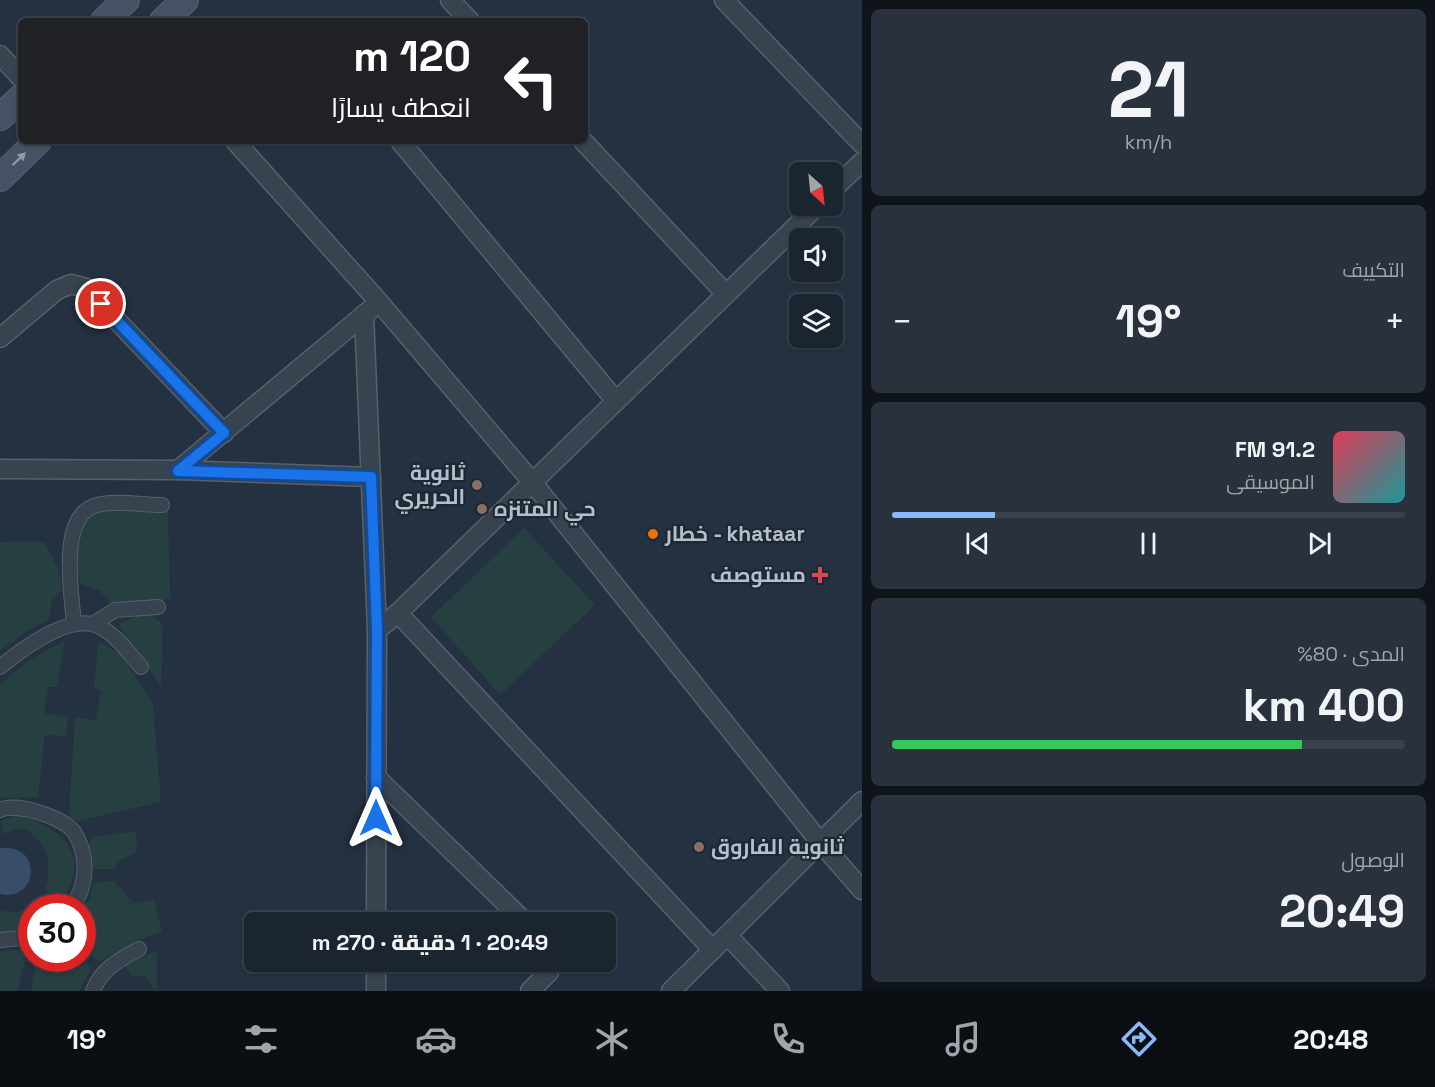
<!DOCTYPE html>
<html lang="ar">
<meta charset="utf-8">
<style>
body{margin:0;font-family:"Space Grotesk",Cairo,sans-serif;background:#28313c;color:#f1f3f6;direction:rtl;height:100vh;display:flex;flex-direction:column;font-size:22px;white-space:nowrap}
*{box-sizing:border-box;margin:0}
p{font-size:20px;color:#a0a5ab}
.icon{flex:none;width:33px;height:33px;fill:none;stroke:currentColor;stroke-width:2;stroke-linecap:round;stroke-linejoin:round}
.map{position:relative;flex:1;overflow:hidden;direction:ltr}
.panel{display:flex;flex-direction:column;gap:9px;padding:9px;background:#0f141a;width:573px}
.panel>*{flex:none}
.top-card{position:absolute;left:18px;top:18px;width:570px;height:126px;border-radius:9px;box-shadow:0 2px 4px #0004,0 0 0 2px #39424c;direction:rtl;background:#202124;color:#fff;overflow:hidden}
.needle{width:39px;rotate:153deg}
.tools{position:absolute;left:789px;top:162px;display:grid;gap:12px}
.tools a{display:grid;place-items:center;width:54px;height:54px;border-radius:9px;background:#1b2530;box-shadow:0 2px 4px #0004,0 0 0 2px #39424c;font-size:30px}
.speed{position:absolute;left:18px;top:894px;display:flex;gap:12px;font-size:30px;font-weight:700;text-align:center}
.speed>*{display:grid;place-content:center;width:78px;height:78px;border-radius:50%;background:#1b2530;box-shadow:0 2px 4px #0004,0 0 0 2px #39424c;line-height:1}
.speed .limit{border:9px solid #d22;background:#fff;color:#111}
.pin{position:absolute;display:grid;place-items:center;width:51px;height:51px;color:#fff;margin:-26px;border:3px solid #fff;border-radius:50%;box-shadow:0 2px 6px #0007}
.me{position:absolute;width:66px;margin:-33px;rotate:0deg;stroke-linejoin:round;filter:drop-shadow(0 0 4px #0008)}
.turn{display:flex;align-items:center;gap:21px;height:126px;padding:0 18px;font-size:27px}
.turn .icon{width:78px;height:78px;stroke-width:2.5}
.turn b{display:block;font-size:42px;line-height:51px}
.big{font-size:45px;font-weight:800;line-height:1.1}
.panel .tile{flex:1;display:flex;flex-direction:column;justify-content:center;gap:9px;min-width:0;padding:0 21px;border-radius:9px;background:#28313c}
.panel .dial{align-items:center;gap:0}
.dial b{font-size:78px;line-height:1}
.song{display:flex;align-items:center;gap:18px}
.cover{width:72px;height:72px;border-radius:9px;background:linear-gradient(135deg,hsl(350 70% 55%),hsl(180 70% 35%))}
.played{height:6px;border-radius:3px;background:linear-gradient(90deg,#89b8fb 20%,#39424c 20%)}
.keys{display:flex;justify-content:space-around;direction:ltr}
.heat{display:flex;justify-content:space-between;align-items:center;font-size:33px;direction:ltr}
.charge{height:9px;border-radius:4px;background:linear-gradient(90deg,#34c759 80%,#39424c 0)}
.trip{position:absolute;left:244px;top:912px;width:372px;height:60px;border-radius:9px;background:#1b2530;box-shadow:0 2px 4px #0004,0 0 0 2px #39424c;font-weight:800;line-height:60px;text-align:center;direction:rtl}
.menu{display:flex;height:96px;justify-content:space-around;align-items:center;background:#0b0f13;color:#a0a5ab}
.menu .icon{width:42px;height:42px}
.menu .current{color:#89b8fb}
.menu b{font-size:27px;color:#f1f3f6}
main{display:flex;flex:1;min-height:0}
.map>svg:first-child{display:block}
.green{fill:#263f41}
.water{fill:#384d68}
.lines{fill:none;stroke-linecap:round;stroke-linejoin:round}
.pedestrian-casing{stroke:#56616d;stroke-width:16}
.minor-casing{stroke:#56616d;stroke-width:21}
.secondary-casing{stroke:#56616d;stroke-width:28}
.pedestrian{stroke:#384350;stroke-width:14}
.minor{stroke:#384350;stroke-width:18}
.secondary{stroke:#465263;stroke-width:26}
.oneway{fill:#8e98a6}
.route-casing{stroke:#114b97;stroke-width:15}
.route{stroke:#1a73e8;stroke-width:10}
.education-dot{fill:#8d6e63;stroke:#1d2835;stroke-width:2}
.food-dot{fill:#e8710a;stroke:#1d2835;stroke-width:2}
.health-dot{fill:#e0444e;stroke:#1d2835;stroke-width:2}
.labels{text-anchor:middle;stroke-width:4.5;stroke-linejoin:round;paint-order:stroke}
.poi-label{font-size:21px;font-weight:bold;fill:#b5beca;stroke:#1d2835;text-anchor:start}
</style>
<main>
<section class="panel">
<div class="tile dial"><b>21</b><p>km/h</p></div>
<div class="tile"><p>التكييف</p>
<div class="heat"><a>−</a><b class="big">19°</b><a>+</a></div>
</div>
<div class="tile">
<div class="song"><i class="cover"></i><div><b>91.2 FM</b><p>الموسيقى</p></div></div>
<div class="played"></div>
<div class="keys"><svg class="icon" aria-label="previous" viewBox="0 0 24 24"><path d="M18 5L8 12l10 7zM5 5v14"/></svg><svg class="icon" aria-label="pause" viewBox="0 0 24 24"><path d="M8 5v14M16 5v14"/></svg><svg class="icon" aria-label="next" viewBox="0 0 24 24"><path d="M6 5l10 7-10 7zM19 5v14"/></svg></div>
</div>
<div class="tile"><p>المدى · 80%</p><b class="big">400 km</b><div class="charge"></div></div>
<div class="tile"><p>الوصول</p><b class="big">20:49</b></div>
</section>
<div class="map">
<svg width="862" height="991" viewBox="0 0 862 991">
<rect width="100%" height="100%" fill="#243140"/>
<g class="green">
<path d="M168,510l2,89 -60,4 -10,-12 -19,-7c-8,-25 -9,-59 17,-72z"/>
<polygon points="524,528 595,605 500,695 431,617"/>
<polygon points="33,541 45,543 59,570 62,591 52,600 48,621 30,629 0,651 0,542"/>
<path d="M139,615h12l12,9 -2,62c-13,-21 -35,-40 -42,-63z"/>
<polygon points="65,640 57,687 48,687 44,713 68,718 66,736 45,735 38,797 0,798 0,684 30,660"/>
<polygon points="98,642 121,654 153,704 161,802 78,821 70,817 69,811 75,717 96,720 101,690 94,688"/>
<path d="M17,815c44,11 77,40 45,86l-17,-11c8,-25 3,-50 -23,-62l-19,6 -3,-13z"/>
<polygon points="136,831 137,851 118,862 114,869 92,869 87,847 93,837"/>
<polygon points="114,881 133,903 154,900 162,932 140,939 101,961 94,958 82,937 83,909 90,898 93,883"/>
<polygon points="32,908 31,930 0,933 0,911 17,912"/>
<polygon points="28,949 18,991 0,991 0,951"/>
<polygon points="157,951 157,991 155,991 146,976 131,976 125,965"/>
<polygon points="83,956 91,970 79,991 31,991 36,959"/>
</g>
<path class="water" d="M0,848c43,-5 39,54 0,46z"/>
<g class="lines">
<g class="pedestrian-casing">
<g id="pedestrian">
<path d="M74,624c-2,-29 -17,-109 23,-119 16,-5 47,0 65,0"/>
<polyline points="93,624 115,610 158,607"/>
<path d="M0,667c21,-17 63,-49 92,-43 20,5 36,28 49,43"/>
<path d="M0,810c16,-8 63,7 74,22 15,23 14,54 -3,76"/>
<polyline points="0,940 32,937"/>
<path d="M93,991c8,-22 26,-31 46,-42"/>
</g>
</g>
<g class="minor-casing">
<g id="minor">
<polyline points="450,0 470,21"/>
<polyline points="724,0 862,144"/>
<polyline points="0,55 21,78"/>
<polyline points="235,141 379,302 533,483 820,842 862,890"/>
<polyline points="400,141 616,401"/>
<polyline points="583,141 726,294"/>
<polyline points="832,190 862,162"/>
<polyline points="364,314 377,630"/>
<polyline points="0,338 57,290 71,284 86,288 224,433"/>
<polyline points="0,469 178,470 371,477"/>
<polyline points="178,470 371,309"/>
<polyline points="398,613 713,950"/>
<polyline points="376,777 525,922"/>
<polyline points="376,922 377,630 398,613 817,206"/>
<polyline points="728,936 780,991"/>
<polyline points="376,962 376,991"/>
<polyline points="530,991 549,972 552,962"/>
<polyline points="671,991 862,801"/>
</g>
</g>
<g class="secondary-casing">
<g id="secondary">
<polyline points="104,21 126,0"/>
<polyline points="163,21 185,0"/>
<polyline points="0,117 21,98"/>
<polyline points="0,178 38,141"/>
</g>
</g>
<use href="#pedestrian" class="pedestrian"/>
<use href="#minor" class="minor"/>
<use href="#secondary" class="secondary"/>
</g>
<defs><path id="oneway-solid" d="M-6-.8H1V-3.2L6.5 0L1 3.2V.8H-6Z" transform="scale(1.5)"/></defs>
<use class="oneway" href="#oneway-solid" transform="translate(19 159) rotate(-44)"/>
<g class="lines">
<g class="route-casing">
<polyline id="route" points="101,304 224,433 178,471 371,477 377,630 376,818"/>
</g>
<use href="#route" class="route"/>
</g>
<g class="education-dot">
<circle cx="477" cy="485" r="6"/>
<circle cx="482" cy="509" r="6"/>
<circle cx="699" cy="847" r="6"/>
</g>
<circle class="food-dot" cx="653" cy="534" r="6"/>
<path class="health-dot" d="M817 566h6v6h6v6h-6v6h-6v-6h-6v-6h6z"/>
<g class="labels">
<g class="poi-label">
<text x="465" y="480" text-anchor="end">ثانوية<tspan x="465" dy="24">الحريري</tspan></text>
<text x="494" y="516">حي المتنزه</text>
<text x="665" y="541">خطار - khataar</text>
<text x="806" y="582" text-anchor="end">مستوصف</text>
<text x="711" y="854">ثانوية الفاروق</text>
</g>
</g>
</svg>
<div class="tools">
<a><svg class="needle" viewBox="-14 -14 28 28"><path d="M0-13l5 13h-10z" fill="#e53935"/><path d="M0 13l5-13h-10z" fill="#a0a5ab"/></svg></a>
<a><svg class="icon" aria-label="sound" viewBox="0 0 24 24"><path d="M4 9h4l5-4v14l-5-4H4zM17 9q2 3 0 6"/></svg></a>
<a><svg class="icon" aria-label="layers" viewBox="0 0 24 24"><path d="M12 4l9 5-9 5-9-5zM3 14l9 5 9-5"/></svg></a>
</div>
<div class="speed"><div class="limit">30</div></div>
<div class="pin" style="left:101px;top:304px;background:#d93025"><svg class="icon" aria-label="arrive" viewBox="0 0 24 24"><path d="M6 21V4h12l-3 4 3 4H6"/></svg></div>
<svg class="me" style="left:376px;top:818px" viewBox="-20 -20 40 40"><path d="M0-17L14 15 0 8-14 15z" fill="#1a73e8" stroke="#fff" stroke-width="4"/></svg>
<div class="trip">20:49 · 1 دقيقة · 270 m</div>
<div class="top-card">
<div class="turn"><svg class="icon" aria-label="left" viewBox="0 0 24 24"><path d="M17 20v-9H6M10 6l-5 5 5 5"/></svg><div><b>120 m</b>انعطف يسارًا</div></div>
</div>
</div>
</main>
<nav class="menu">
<b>20:48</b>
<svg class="icon current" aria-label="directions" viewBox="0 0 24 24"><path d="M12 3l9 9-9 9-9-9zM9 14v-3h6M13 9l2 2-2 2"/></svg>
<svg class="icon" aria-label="music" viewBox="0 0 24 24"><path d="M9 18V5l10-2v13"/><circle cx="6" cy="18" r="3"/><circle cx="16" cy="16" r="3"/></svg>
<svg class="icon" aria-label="phone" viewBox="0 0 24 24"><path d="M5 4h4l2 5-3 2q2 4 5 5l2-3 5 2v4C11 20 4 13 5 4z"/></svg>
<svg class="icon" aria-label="climate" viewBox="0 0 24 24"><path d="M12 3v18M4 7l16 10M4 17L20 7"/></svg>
<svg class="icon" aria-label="car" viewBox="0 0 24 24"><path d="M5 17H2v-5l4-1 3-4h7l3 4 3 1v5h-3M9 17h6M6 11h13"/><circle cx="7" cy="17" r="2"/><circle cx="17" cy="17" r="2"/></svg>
<svg class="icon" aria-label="filters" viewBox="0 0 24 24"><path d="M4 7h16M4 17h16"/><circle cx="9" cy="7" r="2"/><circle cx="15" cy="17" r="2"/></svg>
<b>19°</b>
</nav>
